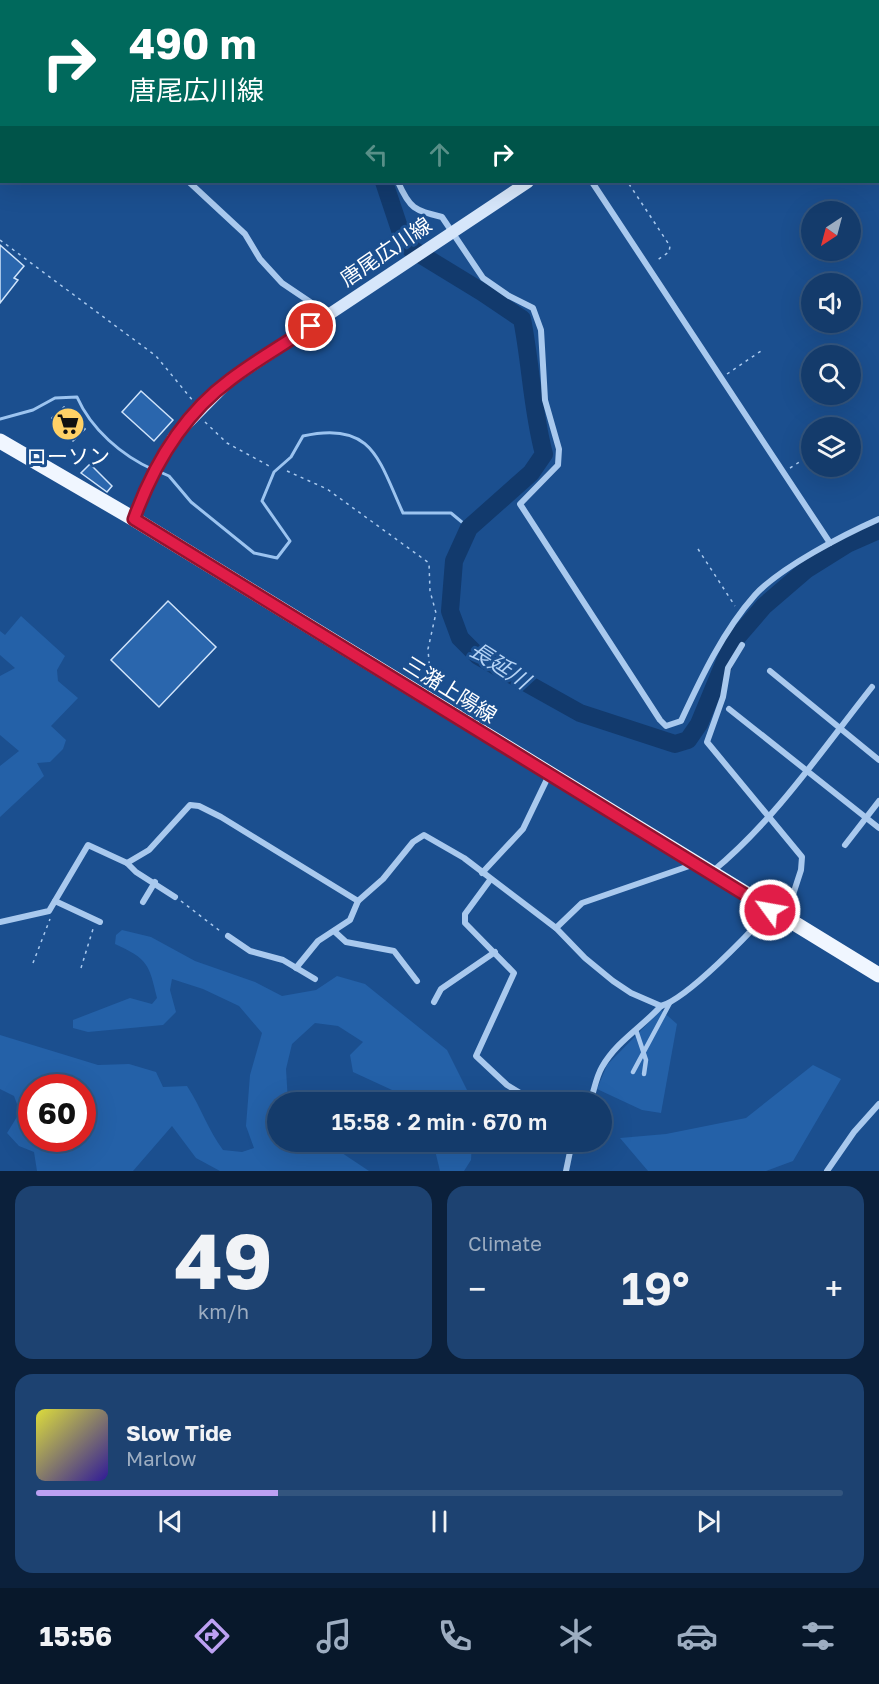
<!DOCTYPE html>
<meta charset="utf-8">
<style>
body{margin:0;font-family:"Golos Text","Noto Sans JP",sans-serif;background:#1d4271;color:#f1f3f6;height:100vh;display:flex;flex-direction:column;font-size:22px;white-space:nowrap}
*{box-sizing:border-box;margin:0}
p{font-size:20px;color:#9dadc1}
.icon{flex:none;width:33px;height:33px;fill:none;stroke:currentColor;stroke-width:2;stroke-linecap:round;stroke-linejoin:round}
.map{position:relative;height:1171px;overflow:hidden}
.panel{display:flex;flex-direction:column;gap:15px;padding:15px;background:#0b203b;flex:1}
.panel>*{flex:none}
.banner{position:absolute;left:0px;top:0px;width:879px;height:183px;box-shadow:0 6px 24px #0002,0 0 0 2px #33557e;background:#00695c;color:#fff;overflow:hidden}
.needle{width:39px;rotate:216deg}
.buttons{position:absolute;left:801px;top:201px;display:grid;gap:12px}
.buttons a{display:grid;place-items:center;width:60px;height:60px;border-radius:50%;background:#143b6b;box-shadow:0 6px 24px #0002,0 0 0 2px #33557e;font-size:30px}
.speed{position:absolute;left:18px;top:1074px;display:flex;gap:12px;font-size:30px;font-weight:700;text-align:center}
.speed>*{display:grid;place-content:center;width:78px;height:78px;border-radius:50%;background:#143b6b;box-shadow:0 6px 24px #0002,0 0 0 2px #33557e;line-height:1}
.speed .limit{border:9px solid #d22;background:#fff;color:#111}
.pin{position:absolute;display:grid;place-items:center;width:51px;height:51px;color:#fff;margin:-26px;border:3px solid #fff;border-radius:50%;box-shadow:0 2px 6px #0007}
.me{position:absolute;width:66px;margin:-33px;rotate:302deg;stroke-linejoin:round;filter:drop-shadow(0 0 4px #0008)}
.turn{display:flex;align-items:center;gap:21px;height:126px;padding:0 30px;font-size:27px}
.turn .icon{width:78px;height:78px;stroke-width:2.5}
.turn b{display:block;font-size:42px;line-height:51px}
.lanes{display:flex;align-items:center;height:57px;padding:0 30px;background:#0003;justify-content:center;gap:30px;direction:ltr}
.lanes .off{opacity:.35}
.big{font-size:45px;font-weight:600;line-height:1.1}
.panel .tile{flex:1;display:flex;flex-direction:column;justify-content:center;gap:9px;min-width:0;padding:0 21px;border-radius:18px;background:#1d4271}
.panel .dial{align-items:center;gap:0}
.dial b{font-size:78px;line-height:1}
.song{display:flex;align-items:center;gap:18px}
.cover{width:72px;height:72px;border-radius:9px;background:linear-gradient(135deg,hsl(60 70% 55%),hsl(250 70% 35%))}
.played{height:6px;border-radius:3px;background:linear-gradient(90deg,#bca0f2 30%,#33557e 30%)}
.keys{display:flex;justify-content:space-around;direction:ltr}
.heat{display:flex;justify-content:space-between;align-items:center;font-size:33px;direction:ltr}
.panel .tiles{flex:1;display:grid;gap:15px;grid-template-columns:1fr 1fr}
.tile:last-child{grid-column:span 2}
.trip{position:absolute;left:267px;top:1092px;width:345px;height:60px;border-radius:30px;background:#143b6b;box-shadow:0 6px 24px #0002,0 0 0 2px #33557e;font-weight:600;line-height:60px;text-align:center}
.tabs{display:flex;height:96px;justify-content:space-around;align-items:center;background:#08182b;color:#9dadc1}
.tabs .icon{width:42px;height:42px}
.tabs .active{color:#bca0f2}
.tabs b{font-size:27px;color:#f1f3f6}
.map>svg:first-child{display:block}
.green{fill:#2461a8;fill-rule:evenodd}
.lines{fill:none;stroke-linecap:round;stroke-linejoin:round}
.stream{stroke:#9cc4f0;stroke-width:3}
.river{stroke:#123a6d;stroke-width:18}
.building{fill:#2a66ad;stroke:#cfe3fa;stroke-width:1.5}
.path{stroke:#a9c9ee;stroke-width:1.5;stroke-dasharray:3 4.5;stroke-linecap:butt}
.service{stroke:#a9c9ee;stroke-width:4.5}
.minor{stroke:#a9c9ee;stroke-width:6}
.secondary{stroke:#d6e6fa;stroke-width:12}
.primary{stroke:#f0f6ff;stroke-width:15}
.route-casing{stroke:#92132f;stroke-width:15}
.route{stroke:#e11d48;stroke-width:10}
.labels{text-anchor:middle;stroke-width:6;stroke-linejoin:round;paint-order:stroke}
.street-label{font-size:21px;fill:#fff;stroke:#1b4f8f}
.poi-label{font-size:21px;fill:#fff;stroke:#1b4f8f}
.water-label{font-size:22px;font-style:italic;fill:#b5d3f5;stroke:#1b4f8f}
</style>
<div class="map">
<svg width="879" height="1171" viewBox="0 0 879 1171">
<rect width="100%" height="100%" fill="#1b4f8f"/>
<g class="green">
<polygon points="21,616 65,656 57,670 58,681 78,698 51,726 66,740 63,749 50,762 37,763 44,776 0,817 0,766 19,751 0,735 0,676 15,668 0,655 0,631 5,635"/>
<path d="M122,930l29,7 44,24 60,21 27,14 34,-6 21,-14 28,8 82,66 26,52h-47l-12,-9 -22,-3 -39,-18 -3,-17 13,-13 -25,-16 -23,-3 -23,21 -6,25 2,33h-10v40h59l5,11 27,18h-149l-24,-13 -24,-32 -39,45h-96l-3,-19 -15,-6 -12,-13 13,-21 -6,-16 -14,-7v-54l98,30 31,-1 27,8 7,15 24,-1c14,21 21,44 36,64l19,2 12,-4 -8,-22 4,-51 12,-42 -23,-27 -36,-17 -31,-10 -2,11 6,22 -13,13 -75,7 -15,-4v-8l57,-22 22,6 5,-6c-8,-34 -9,-39 -42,-54l1,-9zM32,1088h50v50h-50z"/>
<polygon points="661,1010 677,1024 661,1113 642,1110 597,1089 607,1065"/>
<polygon points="813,1065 841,1079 793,1161 766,1171 648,1171 620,1138 666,1134 746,1118"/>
<polygon points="433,1142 472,1142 471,1160 464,1171 440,1171"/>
</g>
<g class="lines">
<g class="stream">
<path d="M0,419l33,-9 22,-12 22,-1c14,32 45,59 77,73"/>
<path d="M160,472l9,4 22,26 63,51 23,5 13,-17 -28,-40 12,-29 17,-15 12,-21c70,-16 76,25 100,77h48l18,15"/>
</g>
<g class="river">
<polyline points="213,2 214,0"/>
<path d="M384,182l17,51 9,15 72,44 40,27c9,45 10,91 22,135l-13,19 -62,55 -15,33 -4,50 10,27 18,18 102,57 95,31 13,-4 11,-16 34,-82 31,-36 43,-37 40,-25 32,-14"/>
</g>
</g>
<g class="building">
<polygon points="0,245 24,266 14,278 18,280 0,303"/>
<polygon points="141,391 173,420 154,441 122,412"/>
<polygon points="64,407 85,429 73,441 52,418"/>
<polygon points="90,464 112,486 107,492 81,473"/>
<polygon points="168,601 216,647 159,707 111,660"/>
</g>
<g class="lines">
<g class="path">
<polyline points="629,184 670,246 669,252 656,261"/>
<polyline points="0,240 156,356 194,402"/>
<polyline points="727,374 761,351"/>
<polyline points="205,422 227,443 271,467"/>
<polyline points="790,468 812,454"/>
<polyline points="287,471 327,489 429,563 430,591 436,613 428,649 431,687"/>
<polyline points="698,549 735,606"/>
<polyline points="181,901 220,931"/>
<polyline points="33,963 50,919"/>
<polyline points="81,968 93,929"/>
</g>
<g class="service">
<polyline points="636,1030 646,1060 644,1074"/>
<polyline points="633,1072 670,1003"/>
</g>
<g class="minor">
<polyline points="27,0 27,2"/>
<polyline points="282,0 283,2"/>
<polyline points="473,0 474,2"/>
<polyline points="766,0 767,2"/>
<polyline points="82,2 84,0"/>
<polyline points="0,88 2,87"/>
<polyline points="878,167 879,169"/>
<polyline points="189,182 245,234 260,259 282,283 328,314"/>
<path d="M398,182c12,27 16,28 44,35l41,61 26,18 24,12 8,22 4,70 14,49 -1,16 -38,39 140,216 6,6 15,-5c20,-43 42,-90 74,-126 26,-28 88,-60 124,-76"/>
<polyline points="592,182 830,543"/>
<polyline points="742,645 728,668 723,697 707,742 802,857 801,870 786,916"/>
<polyline points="770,671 879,760"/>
<polyline points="729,709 879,828"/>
<polyline points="845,845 879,801"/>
<polyline points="127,863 136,872 175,897"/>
<path d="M713,871c62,-51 109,-121 159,-184"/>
<polyline points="482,873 523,829 549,775"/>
<polyline points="490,880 465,914 465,923 514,973 476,1056 507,1085 535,1102"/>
<polyline points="55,901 100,922"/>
<polyline points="143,902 155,882"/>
<polyline points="0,922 49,911 88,845 127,863 149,850 190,805 199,806 221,817 358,901"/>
<polyline points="556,928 582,903 695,864"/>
<polyline points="334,931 346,942 394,951 417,981"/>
<polyline points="228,936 250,951 283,960 315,979"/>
<path d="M296,968l22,-27 32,-21 8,-19 25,-22 30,-37 11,-7 40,23 92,70 29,30 28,23 18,12 30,13c27,-8 89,-73 109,-96"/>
<polyline points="434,1002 441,989 495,952"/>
<path d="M590,1102c4,-11 6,-25 12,-35 15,-26 40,-40 59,-61"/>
<polyline points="566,1171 572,1142"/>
<polyline points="827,1171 854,1132 879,1104"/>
</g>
<g class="secondary">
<polyline points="797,2 799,0"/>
<polyline points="134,519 141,499 173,438 229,381 528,182"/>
</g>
<polyline class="primary" points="0,441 134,519 879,975"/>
</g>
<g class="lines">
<g class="route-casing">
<path id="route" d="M311,326c-26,18 -55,34 -81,54 -46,34 -77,86 -96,139l636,391"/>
</g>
<use href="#route" class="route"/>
</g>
<defs>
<g id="supermarket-disc" transform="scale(1.725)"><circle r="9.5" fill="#ffd166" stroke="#1b4f8f"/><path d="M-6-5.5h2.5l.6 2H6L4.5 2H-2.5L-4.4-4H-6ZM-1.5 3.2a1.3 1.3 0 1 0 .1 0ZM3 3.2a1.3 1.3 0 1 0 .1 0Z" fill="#111"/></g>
</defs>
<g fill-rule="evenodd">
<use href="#supermarket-disc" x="68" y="424"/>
</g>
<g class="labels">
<g class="street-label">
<text transform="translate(386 252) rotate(-34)" y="7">唐尾広川線</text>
<text transform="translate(450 690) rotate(32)" y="7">三潴上陽線</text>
</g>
<g class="poi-label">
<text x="68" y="464">ローソン</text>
</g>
<g class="water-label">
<text transform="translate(500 665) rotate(33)" y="8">長延川</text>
</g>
</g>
</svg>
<div class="buttons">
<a><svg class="needle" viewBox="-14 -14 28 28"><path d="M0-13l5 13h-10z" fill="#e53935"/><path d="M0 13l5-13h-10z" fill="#9dadc1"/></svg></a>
<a><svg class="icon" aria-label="sound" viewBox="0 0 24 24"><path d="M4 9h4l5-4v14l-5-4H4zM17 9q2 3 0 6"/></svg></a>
<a><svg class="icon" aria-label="search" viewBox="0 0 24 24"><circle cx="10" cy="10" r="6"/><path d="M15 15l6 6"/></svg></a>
<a><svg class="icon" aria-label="layers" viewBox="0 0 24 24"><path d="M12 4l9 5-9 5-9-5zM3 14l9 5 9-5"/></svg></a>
</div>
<div class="speed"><div class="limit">60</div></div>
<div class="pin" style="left:311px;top:326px;background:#d93025"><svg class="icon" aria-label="arrive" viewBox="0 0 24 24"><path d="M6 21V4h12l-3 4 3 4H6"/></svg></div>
<svg class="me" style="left:770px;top:910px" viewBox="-20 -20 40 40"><circle r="17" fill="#e11d48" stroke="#fff" stroke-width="3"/><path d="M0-11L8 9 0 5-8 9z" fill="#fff"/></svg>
<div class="trip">15:58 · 2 min · 670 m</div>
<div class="banner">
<div class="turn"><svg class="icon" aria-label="right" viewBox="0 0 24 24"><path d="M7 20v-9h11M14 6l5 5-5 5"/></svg><div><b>490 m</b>唐尾広川線</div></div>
<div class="lanes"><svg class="icon off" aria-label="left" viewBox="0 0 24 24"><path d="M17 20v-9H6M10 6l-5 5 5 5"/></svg><svg class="icon off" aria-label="ahead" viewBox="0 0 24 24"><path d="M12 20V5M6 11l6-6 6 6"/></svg><svg class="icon" aria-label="right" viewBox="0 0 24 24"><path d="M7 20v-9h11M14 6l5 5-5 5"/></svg></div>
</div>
</div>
<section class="panel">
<div class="tiles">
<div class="tile dial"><b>49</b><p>km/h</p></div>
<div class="tile"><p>Climate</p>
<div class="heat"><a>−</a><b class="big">19°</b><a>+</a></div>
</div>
<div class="tile">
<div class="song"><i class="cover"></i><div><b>Slow Tide</b><p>Marlow</p></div></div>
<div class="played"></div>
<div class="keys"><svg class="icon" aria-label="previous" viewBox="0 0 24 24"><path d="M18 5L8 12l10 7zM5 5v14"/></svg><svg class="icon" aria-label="pause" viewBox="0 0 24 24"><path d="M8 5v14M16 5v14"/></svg><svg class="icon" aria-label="next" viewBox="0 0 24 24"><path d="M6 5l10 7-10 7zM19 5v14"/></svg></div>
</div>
</div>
</section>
<nav class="tabs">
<b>15:56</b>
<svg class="icon active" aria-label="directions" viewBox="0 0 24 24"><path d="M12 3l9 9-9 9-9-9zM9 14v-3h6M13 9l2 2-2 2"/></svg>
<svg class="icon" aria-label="music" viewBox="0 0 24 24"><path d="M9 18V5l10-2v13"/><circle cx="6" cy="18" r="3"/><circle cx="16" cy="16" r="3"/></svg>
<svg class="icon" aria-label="phone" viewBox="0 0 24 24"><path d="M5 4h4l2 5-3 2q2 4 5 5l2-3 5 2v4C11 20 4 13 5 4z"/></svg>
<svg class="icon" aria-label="climate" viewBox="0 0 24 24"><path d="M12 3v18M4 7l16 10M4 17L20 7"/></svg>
<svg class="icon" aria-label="car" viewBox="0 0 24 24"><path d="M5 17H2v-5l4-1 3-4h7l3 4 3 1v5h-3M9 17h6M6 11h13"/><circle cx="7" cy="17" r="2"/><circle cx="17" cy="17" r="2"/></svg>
<svg class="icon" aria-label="filters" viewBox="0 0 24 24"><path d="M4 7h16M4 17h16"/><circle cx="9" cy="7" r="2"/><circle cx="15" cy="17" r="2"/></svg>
</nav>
